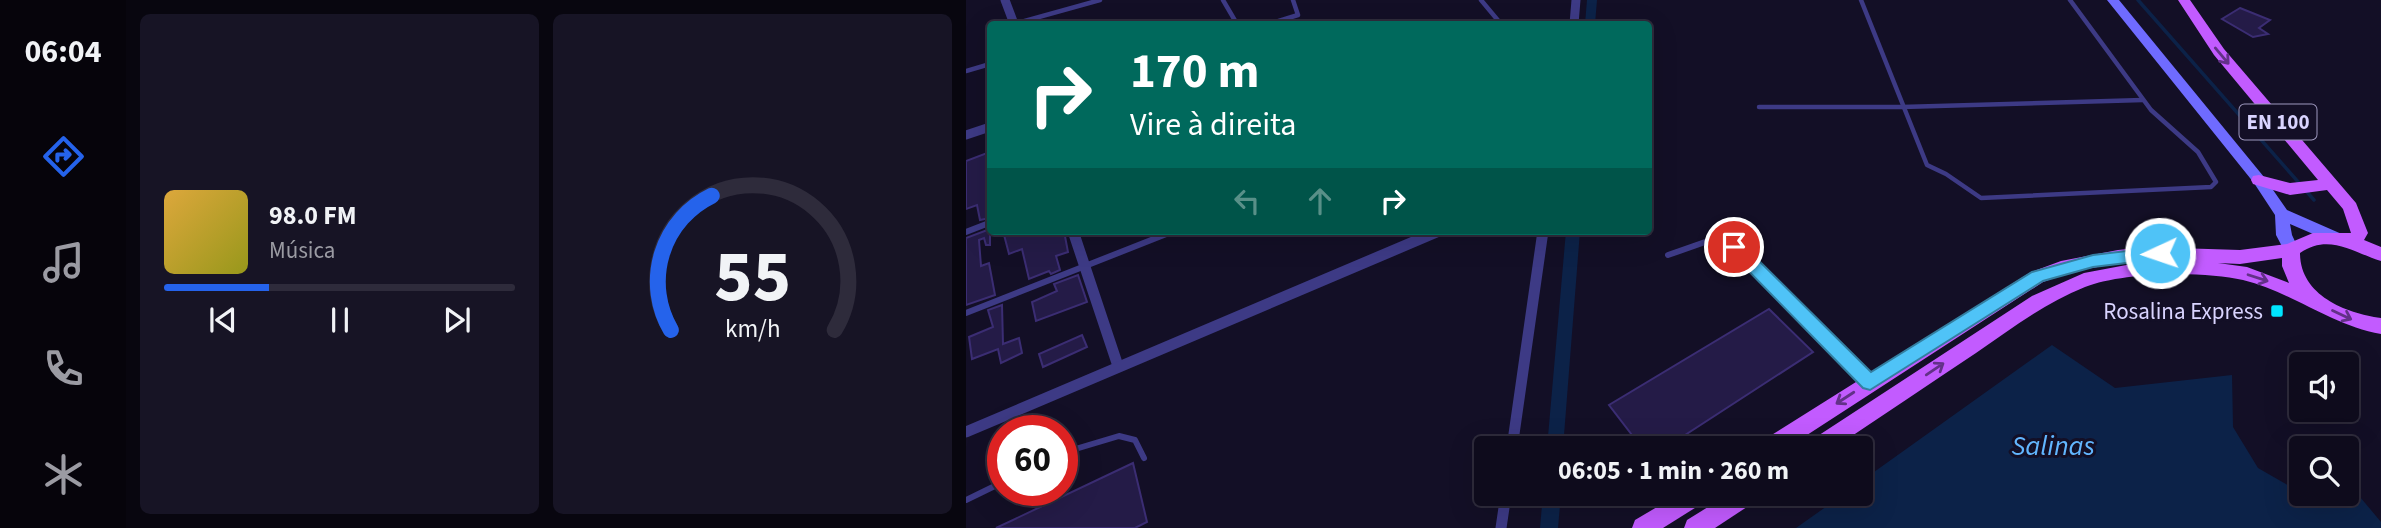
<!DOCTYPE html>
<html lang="pt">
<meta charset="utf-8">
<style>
body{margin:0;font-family:"Source Sans 3",sans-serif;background:#171425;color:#f1f3f6;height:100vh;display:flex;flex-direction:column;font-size:26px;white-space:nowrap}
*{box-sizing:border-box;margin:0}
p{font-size:23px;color:#9b9ba3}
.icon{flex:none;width:38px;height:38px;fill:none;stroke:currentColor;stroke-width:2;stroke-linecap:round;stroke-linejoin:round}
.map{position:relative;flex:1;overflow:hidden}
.panel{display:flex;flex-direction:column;gap:14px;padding:14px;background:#08060f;width:840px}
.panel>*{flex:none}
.top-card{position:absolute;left:21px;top:21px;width:665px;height:214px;border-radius:7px;box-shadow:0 7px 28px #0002,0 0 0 2px #2e2b3b;background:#00695c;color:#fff;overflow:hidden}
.fabs{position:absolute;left:1323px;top:352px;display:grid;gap:14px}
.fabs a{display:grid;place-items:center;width:70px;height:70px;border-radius:7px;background:#0e0b1c;box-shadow:0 7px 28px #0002,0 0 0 2px #2e2b3b;font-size:35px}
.speed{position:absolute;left:21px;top:415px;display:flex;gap:14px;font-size:35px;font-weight:700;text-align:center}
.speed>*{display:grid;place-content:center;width:91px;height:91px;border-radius:50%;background:#0e0b1c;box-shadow:0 7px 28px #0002,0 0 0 2px #2e2b3b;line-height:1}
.speed .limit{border:10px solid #d22;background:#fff;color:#111}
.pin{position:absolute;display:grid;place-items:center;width:60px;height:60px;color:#fff;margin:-30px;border:4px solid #fff;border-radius:50%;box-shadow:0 2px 7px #0007}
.me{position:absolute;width:77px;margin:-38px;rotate:267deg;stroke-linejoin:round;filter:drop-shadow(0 0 5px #0008)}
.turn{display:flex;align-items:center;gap:24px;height:147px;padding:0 28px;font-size:32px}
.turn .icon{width:91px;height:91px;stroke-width:2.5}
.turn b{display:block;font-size:49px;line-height:60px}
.lanes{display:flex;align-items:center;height:66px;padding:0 28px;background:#0003;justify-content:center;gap:35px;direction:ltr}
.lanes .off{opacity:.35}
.panel .card{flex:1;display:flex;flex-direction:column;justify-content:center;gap:10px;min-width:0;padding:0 24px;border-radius:10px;background:#171425}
.panel .dial{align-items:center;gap:0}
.dial svg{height:182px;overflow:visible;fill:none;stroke:#2e2b3b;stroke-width:7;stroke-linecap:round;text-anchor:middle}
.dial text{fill:#f1f3f6;stroke:none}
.song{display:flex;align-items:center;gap:21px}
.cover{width:84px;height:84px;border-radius:10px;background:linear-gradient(135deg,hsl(40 70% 55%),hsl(60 70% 35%))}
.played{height:7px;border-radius:4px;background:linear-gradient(90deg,#2563eb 30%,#2e2b3b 30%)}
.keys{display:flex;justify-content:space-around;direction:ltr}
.panel .tiles{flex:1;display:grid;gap:14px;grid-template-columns:repeat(2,1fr)}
.trip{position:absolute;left:508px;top:436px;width:399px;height:70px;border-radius:7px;background:#0e0b1c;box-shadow:0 7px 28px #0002,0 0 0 2px #2e2b3b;font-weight:700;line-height:70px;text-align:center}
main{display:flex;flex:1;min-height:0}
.tab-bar{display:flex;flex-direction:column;width:126px;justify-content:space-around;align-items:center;background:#06040b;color:#9b9ba3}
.tab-bar .icon{width:49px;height:49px}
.tab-bar .active{color:#2563eb}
.tab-bar b{font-size:32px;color:#f1f3f6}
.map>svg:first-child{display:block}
.water{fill:#0c2248}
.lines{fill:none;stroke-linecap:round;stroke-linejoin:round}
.stream{stroke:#0c2248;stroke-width:3.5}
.canal{fill:#0c2248;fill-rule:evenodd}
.building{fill:#241b47;stroke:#3b2d73;stroke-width:2}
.lane-far1{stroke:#3d3a85;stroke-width:4.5}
.lane{stroke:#3d3a85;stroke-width:6}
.street-far1{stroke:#3d3a85;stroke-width:9}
.street{stroke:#3d3a85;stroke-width:11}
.secondary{fill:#6f6bff;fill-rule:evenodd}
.primary{fill:#c25bff;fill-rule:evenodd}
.oneway{stroke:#623188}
.route{fill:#4fc3f7;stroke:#337fa1;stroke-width:2}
.poi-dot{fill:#00e5ff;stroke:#130f26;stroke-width:2.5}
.labels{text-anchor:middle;stroke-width:6;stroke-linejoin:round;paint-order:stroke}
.shield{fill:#130f26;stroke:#9e99be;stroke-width:2}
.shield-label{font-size:21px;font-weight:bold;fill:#d9d4ff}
.poi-label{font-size:23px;fill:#d9d4ff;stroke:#130f26;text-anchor:end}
.near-water-label{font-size:28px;font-style:italic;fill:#62b6ff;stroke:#130f26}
</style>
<main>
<nav class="tab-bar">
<b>06:04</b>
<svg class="icon active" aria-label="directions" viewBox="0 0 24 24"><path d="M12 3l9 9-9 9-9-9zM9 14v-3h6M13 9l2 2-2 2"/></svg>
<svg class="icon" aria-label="music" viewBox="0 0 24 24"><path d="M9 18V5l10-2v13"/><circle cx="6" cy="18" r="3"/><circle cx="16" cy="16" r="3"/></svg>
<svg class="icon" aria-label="phone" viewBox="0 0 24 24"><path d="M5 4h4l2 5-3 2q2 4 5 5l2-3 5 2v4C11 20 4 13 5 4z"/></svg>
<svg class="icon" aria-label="climate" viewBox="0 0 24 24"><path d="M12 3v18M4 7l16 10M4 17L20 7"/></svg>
</nav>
<section class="panel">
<div class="tiles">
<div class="card">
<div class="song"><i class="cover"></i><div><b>98.0 FM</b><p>Música</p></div></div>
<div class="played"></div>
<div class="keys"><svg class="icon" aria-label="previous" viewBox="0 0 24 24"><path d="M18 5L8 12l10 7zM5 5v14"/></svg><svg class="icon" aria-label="pause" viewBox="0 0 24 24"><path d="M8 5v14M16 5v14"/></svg><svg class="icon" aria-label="next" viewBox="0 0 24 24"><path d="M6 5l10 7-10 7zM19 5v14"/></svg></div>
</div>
<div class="card dial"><svg viewBox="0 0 100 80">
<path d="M14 69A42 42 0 1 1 86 69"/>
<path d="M14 69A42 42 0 0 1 32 10" stroke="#2563eb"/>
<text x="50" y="56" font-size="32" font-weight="700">55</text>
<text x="50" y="72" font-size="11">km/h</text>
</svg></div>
</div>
</section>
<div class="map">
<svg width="1415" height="528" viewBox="0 0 1415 528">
<rect width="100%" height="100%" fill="#130f26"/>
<polygon class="water" points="1086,345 1149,388 1266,375 1267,427 1292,468 1351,502 1389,491 1415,522 1415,528 830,528 878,494 894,494 894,482"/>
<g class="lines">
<polyline class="stream" points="1172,0 1348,200"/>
<g class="canal">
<polygon points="621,0 631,0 629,24 619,24"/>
<polygon points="600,231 614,231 597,448 581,448"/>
<polygon points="577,494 595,494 592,528 574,528"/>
</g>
</g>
<g class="building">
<polygon points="1274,8 1304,20 1293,28 1302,34 1287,37 1256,19"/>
<polygon points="21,153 24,163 24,218 14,220 11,205 0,209 0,161"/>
<polygon points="24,229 24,245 20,245 18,238 13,240 15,266 23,263 29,295 0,305 0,238"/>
<polygon points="37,231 98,231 102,252 90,256 94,270 85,274 83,271 63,279 56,249 43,254"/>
<polygon points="112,275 121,302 70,321 66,302 91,291 88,284"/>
<polygon points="36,305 37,344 53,338 56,353 35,363 32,349 6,359 3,337 27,327 22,310"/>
<polygon points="803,309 847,352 699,448 676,448 643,405"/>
<polygon points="116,335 121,347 77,367 73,354"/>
<polygon points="167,463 181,522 169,528 30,528"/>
</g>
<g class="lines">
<g class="lane-far1">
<polyline points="257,0 271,24"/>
<polyline points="515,0 535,24"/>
<polyline points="895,0 961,165 980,174 1015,198 1245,187 1250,182 1232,152 1185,110 1104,0"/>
<polyline points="48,24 134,0"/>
<polyline points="303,24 332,15 327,0"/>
<polyline points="0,71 24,64"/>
<polyline points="793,107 936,107 1177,100"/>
<polyline points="19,225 24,223"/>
</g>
<g class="lane">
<polyline points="0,232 23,223"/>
<polyline points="702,255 742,241 768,247 901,380"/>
<polyline points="0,313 208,231"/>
<polyline points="96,453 153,436 169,440 178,458"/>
<polyline points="0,500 37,482"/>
</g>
<g class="street-far1">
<polyline points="39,0 48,24"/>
<polyline points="608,24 610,0"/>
<polyline points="0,135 24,127"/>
</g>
<g class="street">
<polyline points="107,231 152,366"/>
<polyline points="0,432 473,231"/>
<polyline points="546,448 577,231"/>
<polyline points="535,528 540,494"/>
</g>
<polygon class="secondary" points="1141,0 1153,0 1298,177 1321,210 1378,235 1381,239 1378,243 1368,243 1324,224 1326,235 1333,250 1330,254 1320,254 1310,235 1309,215 1288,183"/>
<g class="primary">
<path d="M1212,0h12l34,49 132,154 12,30 -4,7 17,7v14c-29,-9 -52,-28 -81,-8 0,42 45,60 81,65v16c-50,-9 -89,-42 -138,-54 -40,-9 -120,-8 -158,7 -40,16 -74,42 -109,66 -47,31 -94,63 -142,95h-28l4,-7 222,-145 52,-23 53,-10 60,-1c-53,-3 -103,1 -154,20l-256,166h-29l4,-7 269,-169 30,-11 57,-11 27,-3 95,3 47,-6 26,-11h38l-8,-24 -16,-19 -37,5 -37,-11 -2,-4 2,-4 6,-1 31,8 28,-3 -104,-125zM1316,258v8l7,17 -42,-16 -29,-4 22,1z"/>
<polygon points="713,494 743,494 740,501 697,528 666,528 669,520"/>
<polygon points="763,494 793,494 790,501 749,528 718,528 721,520"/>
</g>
</g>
<defs><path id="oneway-shaft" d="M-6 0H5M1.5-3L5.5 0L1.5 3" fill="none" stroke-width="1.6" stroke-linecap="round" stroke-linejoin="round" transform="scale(1.75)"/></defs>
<g class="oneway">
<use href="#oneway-shaft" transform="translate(1256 56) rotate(50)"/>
<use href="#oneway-shaft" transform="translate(1292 278) rotate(18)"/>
<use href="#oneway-shaft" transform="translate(1376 315) rotate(25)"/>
<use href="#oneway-shaft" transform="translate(969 369) rotate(-34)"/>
<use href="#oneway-shaft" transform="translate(879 398) rotate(147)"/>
</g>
<polygon class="route" points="768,241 774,242 905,372 1066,272 1127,255 1194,247 1202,253 1194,259 1127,267 1077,281 904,390 897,388 763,251 761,247"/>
<rect class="poi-dot" x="1304" y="304" width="14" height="14" rx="3.5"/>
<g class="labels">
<rect class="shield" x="1273.5" y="104.5" width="77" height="35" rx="5"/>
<g class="shield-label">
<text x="1312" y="129">EN 100</text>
</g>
<g class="poi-label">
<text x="1297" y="319">Rosalina Express</text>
</g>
<g class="near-water-label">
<text x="1087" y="455">Salinas</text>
</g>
</g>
</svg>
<div class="fabs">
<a><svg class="icon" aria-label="sound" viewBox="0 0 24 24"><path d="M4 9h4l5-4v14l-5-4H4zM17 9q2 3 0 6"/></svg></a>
<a><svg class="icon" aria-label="search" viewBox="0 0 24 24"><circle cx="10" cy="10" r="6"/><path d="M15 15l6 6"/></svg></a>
</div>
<div class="speed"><div class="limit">60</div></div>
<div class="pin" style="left:768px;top:247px;background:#d93025"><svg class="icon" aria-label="arrive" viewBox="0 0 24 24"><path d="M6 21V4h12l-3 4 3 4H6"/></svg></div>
<svg class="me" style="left:1194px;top:253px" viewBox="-20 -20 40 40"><circle r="17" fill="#4fc3f7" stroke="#fff" stroke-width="3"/><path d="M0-11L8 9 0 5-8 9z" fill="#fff"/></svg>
<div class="trip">06:05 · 1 min · 260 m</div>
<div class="top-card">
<div class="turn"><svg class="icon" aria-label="right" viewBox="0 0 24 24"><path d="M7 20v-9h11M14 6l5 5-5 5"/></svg><div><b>170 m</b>Vire à direita</div></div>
<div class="lanes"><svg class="icon off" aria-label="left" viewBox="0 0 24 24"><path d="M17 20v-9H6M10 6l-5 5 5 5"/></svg><svg class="icon off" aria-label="ahead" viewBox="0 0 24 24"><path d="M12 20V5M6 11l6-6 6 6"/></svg><svg class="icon" aria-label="right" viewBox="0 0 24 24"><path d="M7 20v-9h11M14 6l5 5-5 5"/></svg></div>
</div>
</div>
</main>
